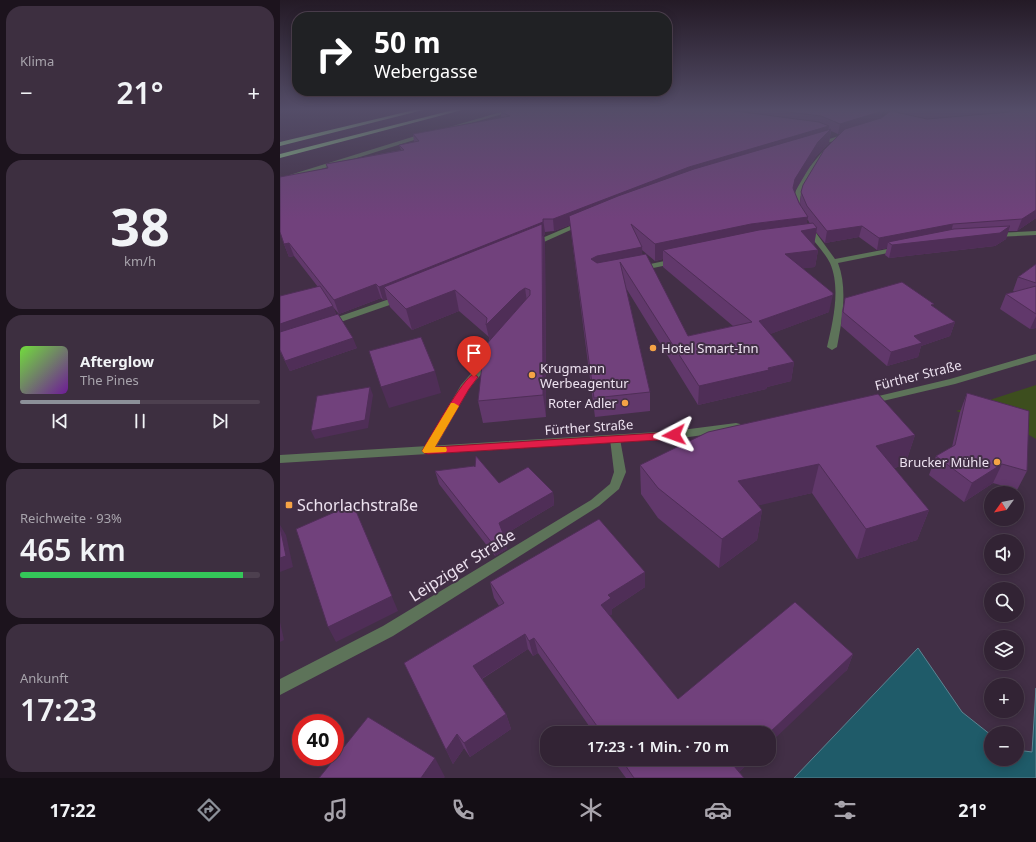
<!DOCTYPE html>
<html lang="de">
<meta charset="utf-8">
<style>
body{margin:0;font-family:"Noto Sans",sans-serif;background:#3d2f40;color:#f1f3f6;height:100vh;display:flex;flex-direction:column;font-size:15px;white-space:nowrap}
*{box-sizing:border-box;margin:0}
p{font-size:13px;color:#a8a4ac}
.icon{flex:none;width:22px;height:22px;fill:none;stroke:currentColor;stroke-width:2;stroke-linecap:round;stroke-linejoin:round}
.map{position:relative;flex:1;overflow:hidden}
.sheet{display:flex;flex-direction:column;gap:6px;padding:6px;background:#1c131d;width:280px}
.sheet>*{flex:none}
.hud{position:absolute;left:12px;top:12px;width:380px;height:84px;border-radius:16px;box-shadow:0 2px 10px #0003,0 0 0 1px #4d404f;background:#202124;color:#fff;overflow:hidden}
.needle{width:26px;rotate:237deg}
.fabs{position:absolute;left:704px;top:486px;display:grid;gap:8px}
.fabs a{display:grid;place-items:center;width:40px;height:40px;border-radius:50%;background:#322334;box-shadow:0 2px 10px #0003,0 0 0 1px #4d404f;font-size:20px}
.speed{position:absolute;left:12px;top:714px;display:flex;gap:8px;font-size:20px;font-weight:700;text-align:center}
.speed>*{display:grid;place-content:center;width:52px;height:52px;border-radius:50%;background:#322334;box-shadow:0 2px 10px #0003,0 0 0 1px #4d404f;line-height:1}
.speed .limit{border:6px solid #d22;background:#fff;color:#111}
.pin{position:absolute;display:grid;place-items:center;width:34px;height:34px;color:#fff;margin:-41px -17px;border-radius:50% 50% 50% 0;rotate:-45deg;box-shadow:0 0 4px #0007}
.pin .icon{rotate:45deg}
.me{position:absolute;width:44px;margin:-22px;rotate:266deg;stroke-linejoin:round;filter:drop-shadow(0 0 3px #0008)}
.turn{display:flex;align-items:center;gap:14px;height:84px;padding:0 16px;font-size:18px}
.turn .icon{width:52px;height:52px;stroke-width:2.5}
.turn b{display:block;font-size:28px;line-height:34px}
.big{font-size:30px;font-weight:600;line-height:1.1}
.sheet .widget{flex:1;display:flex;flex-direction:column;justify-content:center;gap:6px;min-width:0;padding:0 14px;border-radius:16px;background:#3d2f40}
.sheet .dial{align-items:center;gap:0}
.dial b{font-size:52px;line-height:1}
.song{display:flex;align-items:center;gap:12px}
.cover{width:48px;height:48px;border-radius:6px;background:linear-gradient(135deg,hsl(100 70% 55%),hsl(280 70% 35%))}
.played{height:4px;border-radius:2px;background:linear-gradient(90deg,#8c9099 50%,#4d404f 50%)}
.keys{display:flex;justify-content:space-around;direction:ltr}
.heat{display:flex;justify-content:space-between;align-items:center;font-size:22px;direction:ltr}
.charge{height:6px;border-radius:3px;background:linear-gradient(90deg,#34c759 93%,#4d404f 0)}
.trip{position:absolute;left:260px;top:726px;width:236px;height:40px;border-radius:16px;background:#322334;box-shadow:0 2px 10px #0003,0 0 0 1px #4d404f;font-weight:600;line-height:40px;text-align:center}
.menu{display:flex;height:64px;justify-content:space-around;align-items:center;background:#140e15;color:#a8a4ac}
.menu .icon{width:28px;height:28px}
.menu .on{color:#8c9099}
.menu b{font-size:18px;color:#f1f3f6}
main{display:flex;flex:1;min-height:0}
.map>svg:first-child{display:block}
.green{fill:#3d4e1e}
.water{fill:#1f5b69;stroke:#5d8492}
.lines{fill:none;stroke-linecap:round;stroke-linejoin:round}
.minor{fill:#5d7359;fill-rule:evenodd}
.tertiary{fill:#5d7359;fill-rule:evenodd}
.motorway{fill:#8cc584;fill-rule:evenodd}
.wall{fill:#61386b;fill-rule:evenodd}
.shaded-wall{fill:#4f2e57}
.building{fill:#71417c;stroke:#4f2e57}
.route{fill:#e11d48;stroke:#92132f}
.slow{fill:#f59e0b}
.poi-dot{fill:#f5a345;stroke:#422f46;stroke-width:1.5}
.labels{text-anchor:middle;stroke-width:4;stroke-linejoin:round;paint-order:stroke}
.poi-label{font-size:13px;fill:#ede2f0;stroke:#422f46;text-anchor:start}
.street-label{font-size:13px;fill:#ede2f0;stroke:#422f46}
.near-poi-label{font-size:16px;fill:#ede2f0;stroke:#422f46;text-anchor:start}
.near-street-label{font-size:16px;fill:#ede2f0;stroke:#422f46}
</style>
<main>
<section class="sheet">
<div class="widget"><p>Klima</p>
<div class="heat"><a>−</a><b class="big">21°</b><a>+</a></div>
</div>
<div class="widget dial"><b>38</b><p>km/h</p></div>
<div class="widget">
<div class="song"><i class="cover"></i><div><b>Afterglow</b><p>The Pines</p></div></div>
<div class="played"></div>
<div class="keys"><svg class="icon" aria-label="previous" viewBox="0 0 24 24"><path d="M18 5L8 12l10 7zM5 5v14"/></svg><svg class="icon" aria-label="pause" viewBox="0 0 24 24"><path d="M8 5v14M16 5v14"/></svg><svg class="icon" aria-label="next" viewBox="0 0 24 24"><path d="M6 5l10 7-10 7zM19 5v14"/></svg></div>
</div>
<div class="widget"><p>Reichweite · 93%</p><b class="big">465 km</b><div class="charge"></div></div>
<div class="widget"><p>Ankunft</p><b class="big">17:23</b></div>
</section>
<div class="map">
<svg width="756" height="778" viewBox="0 0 756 778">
<rect width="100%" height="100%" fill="#422f46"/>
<polygon class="green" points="756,385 756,439 740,430 676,411"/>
<polygon class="water" points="638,648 682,712 711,735 711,759 737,759 737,750 752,752 756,688 756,778 514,778"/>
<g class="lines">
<g class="minor">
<polygon points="228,110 236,110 164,131 159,130"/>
<polygon points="145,133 148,135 147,136 0,182 0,178"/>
<polygon points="568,133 571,135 570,136 537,146 534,144"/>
<path d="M546,148l5,1c-14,17 -33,36 -31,60l-5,1c-8,-19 19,-49 31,-62z"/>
<polygon points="302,221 306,223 304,224 255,246 249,246 248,244"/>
<path d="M525,226h6l24,33 63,-12 4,2 -4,2 -60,12c10,26 4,57 -1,84l-5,3 -5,-3c6,-25 14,-59 3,-84 -6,-12 -18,-23 -26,-35z"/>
<polygon points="756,231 756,235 715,237 711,235 715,233"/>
<polygon points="394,259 398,261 397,263 359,271 355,269 356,267"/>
<polygon points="121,295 124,296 125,298 124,300 52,325 49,326 45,323 46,321"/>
<polygon points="211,353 216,356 189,389 152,454 144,454 142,451 181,385 208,354"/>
<polygon points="335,435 339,436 340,439 346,472 339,489 319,506 113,636 0,695 0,679 103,626 311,500 330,484 334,472 330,439 331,436"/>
</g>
<g class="tertiary">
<polygon points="756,354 756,360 675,384 590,404 585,401 586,399 670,379"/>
<polygon points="456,423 460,424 461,427 460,430 394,439 0,463 0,455 394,431"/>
</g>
<g class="motorway">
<polygon points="134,110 143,110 0,146 0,142"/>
<polygon points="173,110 182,110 0,158 0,154"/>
</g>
</g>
<g class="wall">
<path d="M229,110h364v1l8,7 16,-6v-2h139v108l-19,13h-9l-2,8 -11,7 -106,12 -4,-3 2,-7 -10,2 -18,-13 -34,6 -9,-11 -2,13h-1l5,5 -3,17 -12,1 26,44 -59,22 24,28 -3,19 -24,6 -1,2 -68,16 -72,-117 24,104v19l-55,6 -25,-192 -16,6 -9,1v3h-1l1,8 1,174 -63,6 -5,-22 11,-60v-4l-30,-26 -47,19 -22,-23 -3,-8 -4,1 -2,-2 -42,16 -6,-7 3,7 21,34 -67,23 -10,-20 38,-64 -24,-31 -5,1 -5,-13 43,-76 -1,-4 75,-14 -2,-5 15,-3 -1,-8 88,-16v-6zM551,131l7,3h2l-39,58 -1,11 1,2 -7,-13 22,-36 13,-13zM527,220h1l2,4h-3zM362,250l13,11 8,-2v8l70,59 -45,10 -46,-81z"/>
<polygon points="756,264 756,328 750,329 720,309 726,294 736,292 733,291 738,277"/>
<polygon points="565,298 653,307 675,322 670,336 641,346 638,357 607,366 561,326 562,311"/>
<polygon points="687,393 747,471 737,490 713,483 684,502 649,475 656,456 672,447 680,412"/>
<polygon points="635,435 625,465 614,468 649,510 637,540 577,559 532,493 478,505 482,510 477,540 439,568 378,518 361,494 360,465"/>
<polygon points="155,471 219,483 273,492 274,505 224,535 227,549 215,556 159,484"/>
<polygon points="365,572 365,587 332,609 332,614 329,616 398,699 573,654 567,670 489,733 314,733 258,653 253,656 248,649 202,679 226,714 231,729 190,757 184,748 173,764 124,663 219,606 214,598 210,582"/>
<polygon points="332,759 473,759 459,772 464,778 346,778"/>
</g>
<g class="shaded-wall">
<polygon points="593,110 593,114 601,110 603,110 601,118 594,123 558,134 560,124"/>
<polygon points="549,126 548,132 551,129 549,143 536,156 513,195 289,216 290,225 274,231 273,219 409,167"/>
<polygon points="756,210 756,218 737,231 742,219"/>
<polygon points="528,217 526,230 537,228 534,245 519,247 383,250 383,259 375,261 375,244 471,224"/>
<polygon points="263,219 265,232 265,235 264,235 265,243 266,417 263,395 263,236 104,287 107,299 103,300 99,287"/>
<polygon points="673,224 670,236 730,226 726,239 715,246 609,258 612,245 608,242 607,248 597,250 599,238"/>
<polygon points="582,226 579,237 545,243 547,231"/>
<polygon points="9,243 14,256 9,257 4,244"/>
<polygon points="362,247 363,264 340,262 318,274 311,259 317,256"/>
<polygon points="538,250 535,267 503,271 505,254"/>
<polygon points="96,284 101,298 59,314 54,300"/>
<polygon points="245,288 248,309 211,347 206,325 239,292"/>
<polygon points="175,290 179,311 132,330 126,309"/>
<polygon points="553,295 549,312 477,339 479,321"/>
<polygon points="53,306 57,316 0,335 0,324"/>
<polygon points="756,316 756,328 750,329"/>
<polygon points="675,322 670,336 641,346 638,357 607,366 611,352 634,336"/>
<polygon points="73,338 77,348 10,371 5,361"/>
<polygon points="514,362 511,381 487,387 486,389 418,405 419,386"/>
<polygon points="155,371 161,393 109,408 101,387"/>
<polygon points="90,387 93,395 88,428 35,439 31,431"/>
<polygon points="635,435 625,465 587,475 596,446"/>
<polygon points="539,464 532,493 455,511 458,481"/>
<polygon points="722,464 713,483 684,502 692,483"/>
<polygon points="273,492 274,505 222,536 219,523"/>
<polygon points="73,504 118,611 56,642 48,627"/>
<polygon points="482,510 477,540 439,568 442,539"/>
<polygon points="649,510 637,540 577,559 586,529"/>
<polygon points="0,525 6,535 13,567 0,572"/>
<polygon points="224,536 227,549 215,556 212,543"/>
<polygon points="365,572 365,587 332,609 332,614 322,621 321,605 328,595"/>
<polygon points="0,622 4,640 0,642"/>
<polygon points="245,634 248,649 198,681 193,666"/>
<polygon points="254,638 258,653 253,656 249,641"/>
<polygon points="573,654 567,670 489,744 489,733"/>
<polygon points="226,714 231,729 190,757 184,743"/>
<polygon points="177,734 184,748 173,764 166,750"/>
<polygon points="155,758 165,777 164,778 141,778"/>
<polygon points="461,759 473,759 453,778 454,766"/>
</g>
<g class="building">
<polygon points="229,110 448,110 539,122 549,126 409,167 273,219 263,219 263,222 107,284 99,287 96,284 54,300 9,243 4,244 0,232 0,177 48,168 46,164 124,150 119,145 139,141 133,134 230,116 221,112"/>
<polygon points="492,110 593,110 593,111 601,110 596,113 560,124 541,116"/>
<polygon points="633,110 681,110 646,112"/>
<polygon points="732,110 756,110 756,210 742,219 673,224 599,238 582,226 547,231 527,206 521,192 523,185 544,150 565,129 601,118 611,111 647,119 729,112"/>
<polygon points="551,129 538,142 515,179 513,188 519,203 528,217 471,224 375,244 351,224 362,247 317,256 311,259 317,263 366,254 408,336 472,322 383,250 479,230 533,223 537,228 521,231 538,250 505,254 553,293 553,295 479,321 514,362 488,368 489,370 419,386 340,262 370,392 314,398 289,216 338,196 414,169"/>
<polygon points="262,224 263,395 198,401 204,347 250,295 250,290 245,288 239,292 206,325 207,318 175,290 126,309 104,287"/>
<polygon points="730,226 720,233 612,245 608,242 674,229"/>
<polygon points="756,264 756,283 738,277"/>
<polygon points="622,282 654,304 651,305 675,322 634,336 642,343 611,352 563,312 565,298"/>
<polygon points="40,286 53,306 0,324 0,296"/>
<polygon points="756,286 756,314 726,294"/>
<polygon points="58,314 73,338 5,361 0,350 0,332"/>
<polygon points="141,337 155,371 101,387 89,351"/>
<polygon points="90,387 85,420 31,431 37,396"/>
<polygon points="687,393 749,411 747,471 722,464 692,483 656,456 675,445"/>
<polygon points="598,394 635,435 596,446 649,510 586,529 539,464 458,481 482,510 442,539 378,488 360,465 428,432"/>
<polygon points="196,456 219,483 248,467 273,492 219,523 224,536 212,543 155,471 194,466 195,467"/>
<polygon points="73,504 112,596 48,627 16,529"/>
<polygon points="319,519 365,572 328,595 331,598 321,605 398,699 515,602 573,654 489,733 322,733 254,638 249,641 245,634 193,666 226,714 184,743 177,734 166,750 124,663 224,603 210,582"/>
<polygon points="0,527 6,556 0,558"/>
<polygon points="88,717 155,758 141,778 39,778"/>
<polygon points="341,759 461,759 454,766 464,778 354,778"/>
</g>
<linearGradient id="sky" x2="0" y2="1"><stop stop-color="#241a26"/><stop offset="0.5" stop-color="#544d68"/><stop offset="1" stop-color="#544d68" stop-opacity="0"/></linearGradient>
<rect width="756" height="219" fill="url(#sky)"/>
<path class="route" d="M194,374l4,3 -9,12 -34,58 239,-15 5,3 -5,4 -246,15 -4,-1 -2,-2c8,-13 41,-74 52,-77z"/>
<polygon class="slow" points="171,403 174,403 179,406 155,447 166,447 167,450 166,452 144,453 142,451"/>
<g class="poi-dot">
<circle cx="373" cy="348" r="4"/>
<circle cx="252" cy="375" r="4"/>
<circle cx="345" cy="403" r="4"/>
<circle cx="717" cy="462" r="4"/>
<rect x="5" y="501" width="8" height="8" rx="2"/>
</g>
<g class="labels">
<g class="poi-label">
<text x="381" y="353">Hotel Smart-Inn</text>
<text x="260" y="373">Krugmann<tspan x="260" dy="15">Werbeagentur</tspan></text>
<text x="337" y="408" text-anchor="end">Roter Adler</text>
<text x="709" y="467" text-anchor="end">Brucker Mühle</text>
</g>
<g class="street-label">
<text transform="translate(638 375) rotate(-14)" y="5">Fürther Straße</text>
<text transform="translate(309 427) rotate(-4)" y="5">Fürther Straße</text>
</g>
<g class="near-poi-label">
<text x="17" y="511">Schorlachstraße</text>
</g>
<g class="near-street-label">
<text transform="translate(182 565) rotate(-32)" y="6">Leipziger Straße</text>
</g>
</g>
</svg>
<div class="fabs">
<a><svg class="needle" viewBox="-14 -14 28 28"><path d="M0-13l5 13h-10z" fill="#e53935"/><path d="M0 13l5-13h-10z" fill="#a8a4ac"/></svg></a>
<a><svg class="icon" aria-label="sound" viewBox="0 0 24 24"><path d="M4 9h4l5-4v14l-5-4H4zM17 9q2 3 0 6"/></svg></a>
<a><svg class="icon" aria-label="search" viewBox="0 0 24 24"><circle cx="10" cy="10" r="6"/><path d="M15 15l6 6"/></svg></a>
<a><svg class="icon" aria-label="layers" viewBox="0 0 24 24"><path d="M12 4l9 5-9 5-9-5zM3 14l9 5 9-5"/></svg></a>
<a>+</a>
<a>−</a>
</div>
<div class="speed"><div class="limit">40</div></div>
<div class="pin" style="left:194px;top:377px;background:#d93025"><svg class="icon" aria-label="arrive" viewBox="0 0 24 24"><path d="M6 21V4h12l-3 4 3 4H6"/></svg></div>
<svg class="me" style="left:394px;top:435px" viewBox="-20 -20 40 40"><path d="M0-17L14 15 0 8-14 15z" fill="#e11d48" stroke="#fff" stroke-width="4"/></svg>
<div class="trip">17:23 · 1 Min. · 70 m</div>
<div class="hud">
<div class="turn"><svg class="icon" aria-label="right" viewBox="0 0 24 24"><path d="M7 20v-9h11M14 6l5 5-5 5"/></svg><div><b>50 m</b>Webergasse</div></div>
</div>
</div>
</main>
<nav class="menu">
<b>17:22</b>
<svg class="icon on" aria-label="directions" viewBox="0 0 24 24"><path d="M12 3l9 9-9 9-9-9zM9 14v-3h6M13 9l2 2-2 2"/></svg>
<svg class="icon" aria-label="music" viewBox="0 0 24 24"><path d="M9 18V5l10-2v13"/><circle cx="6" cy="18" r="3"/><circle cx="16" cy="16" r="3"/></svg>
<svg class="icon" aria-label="phone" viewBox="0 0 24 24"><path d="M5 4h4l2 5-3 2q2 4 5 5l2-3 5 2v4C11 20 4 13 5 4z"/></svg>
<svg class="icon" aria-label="climate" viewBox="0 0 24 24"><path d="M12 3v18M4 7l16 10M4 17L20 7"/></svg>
<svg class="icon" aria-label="car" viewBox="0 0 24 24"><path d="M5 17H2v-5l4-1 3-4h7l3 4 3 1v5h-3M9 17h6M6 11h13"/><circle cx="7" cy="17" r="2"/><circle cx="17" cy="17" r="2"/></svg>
<svg class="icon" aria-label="filters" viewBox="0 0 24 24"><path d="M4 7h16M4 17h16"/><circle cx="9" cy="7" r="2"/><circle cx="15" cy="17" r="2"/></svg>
<b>21°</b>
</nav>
